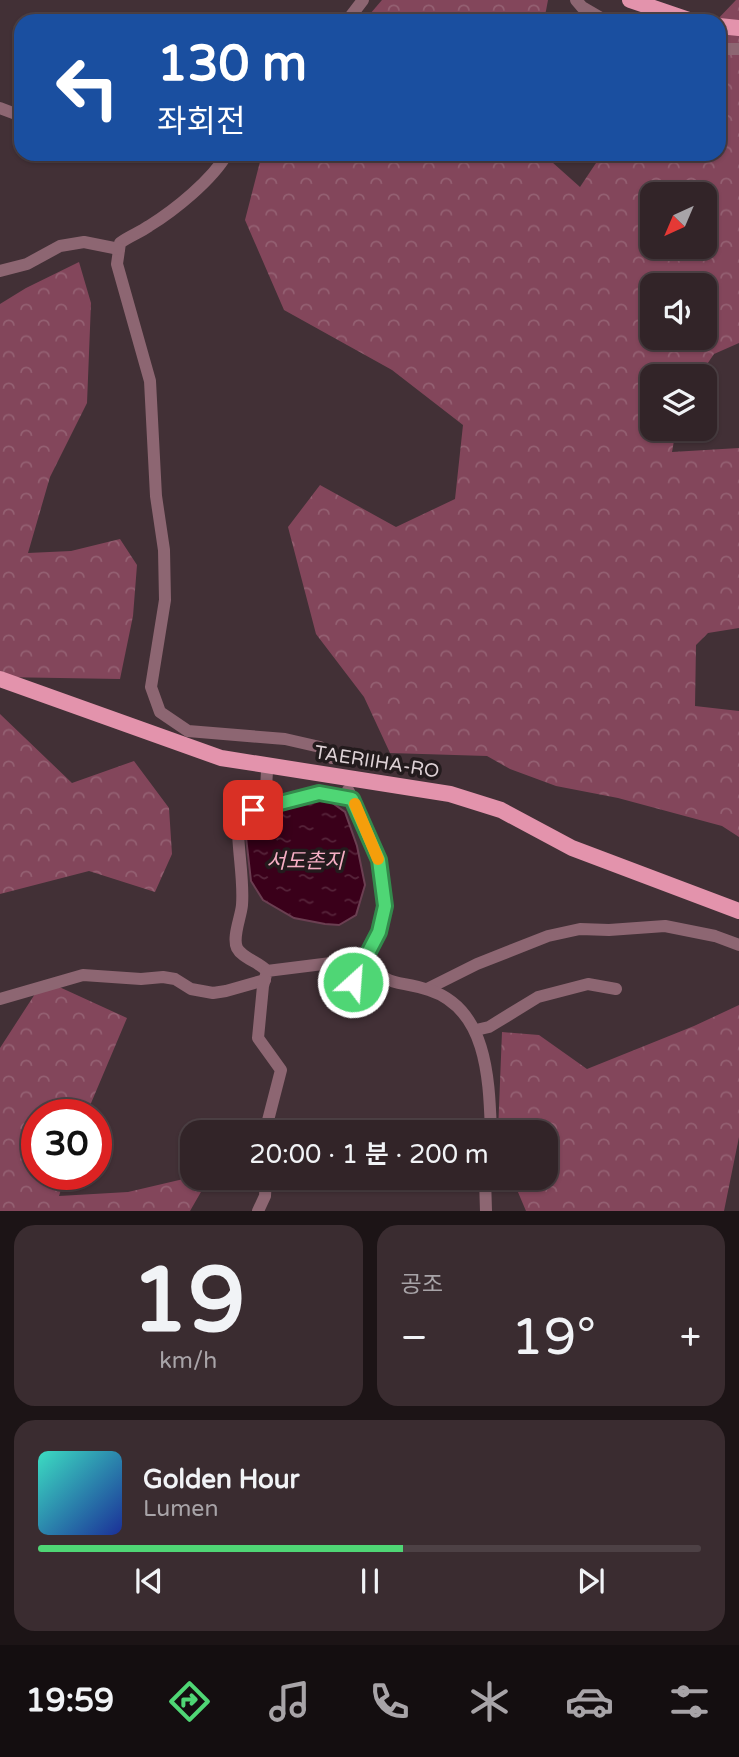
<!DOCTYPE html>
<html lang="ko">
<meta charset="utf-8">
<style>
body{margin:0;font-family:"Varela Round","Noto Sans KR",sans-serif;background:#3a2c30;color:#f1f3f6;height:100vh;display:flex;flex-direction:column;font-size:26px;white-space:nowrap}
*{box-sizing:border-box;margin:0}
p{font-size:23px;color:#a8a4a8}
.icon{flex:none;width:38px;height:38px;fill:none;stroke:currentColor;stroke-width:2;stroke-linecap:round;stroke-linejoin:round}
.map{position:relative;height:1211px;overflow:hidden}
.drawer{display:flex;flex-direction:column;gap:14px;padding:14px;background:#1c1416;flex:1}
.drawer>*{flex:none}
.banner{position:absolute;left:14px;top:14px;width:712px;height:147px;border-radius:21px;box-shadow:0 2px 5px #0004,0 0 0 2px #4d4145;background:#1a4fa0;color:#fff;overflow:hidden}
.needle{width:46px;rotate:224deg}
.controls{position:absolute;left:640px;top:182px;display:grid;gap:14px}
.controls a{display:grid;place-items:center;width:77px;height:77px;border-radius:14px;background:#322428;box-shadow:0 2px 5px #0004,0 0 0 2px #4d4145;font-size:35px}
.speed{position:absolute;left:21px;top:1099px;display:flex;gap:14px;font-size:35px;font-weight:700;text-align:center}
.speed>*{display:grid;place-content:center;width:91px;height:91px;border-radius:50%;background:#322428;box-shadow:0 2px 5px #0004,0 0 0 2px #4d4145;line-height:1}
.speed .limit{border:10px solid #d22;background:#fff;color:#111}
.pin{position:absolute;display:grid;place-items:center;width:60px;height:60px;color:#fff;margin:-30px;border-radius:14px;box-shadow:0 4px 10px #0006}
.me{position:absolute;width:77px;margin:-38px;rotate:26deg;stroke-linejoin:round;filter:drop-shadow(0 0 5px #0008)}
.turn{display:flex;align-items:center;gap:24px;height:147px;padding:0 28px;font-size:32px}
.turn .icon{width:91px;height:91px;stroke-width:2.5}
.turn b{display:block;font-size:49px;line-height:60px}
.big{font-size:52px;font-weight:600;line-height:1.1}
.drawer .widget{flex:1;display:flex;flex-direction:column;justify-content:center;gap:10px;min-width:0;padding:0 24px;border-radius:21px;background:#3a2c30}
.drawer .dial{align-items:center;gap:0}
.dial b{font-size:91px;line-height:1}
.song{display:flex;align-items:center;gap:21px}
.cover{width:84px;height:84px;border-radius:10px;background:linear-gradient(135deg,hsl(170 70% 55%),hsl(230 70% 35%))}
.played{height:7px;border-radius:4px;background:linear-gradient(90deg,#4fd675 55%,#4d4145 55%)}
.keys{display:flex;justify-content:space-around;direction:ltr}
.heat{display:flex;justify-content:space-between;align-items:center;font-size:38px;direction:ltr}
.drawer .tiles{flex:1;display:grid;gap:14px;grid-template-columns:1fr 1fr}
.widget:last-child{grid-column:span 2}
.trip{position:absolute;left:180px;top:1120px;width:378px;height:70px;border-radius:21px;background:#322428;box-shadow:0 2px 5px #0004,0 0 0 2px #4d4145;font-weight:600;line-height:70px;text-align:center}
.tab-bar{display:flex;height:112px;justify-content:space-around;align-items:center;background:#140e10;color:#a8a4a8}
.tab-bar .icon{width:49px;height:49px}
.tab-bar .active{color:#4fd675}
.tab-bar b{font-size:32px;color:#f1f3f6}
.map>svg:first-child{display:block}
.forest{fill:url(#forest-crowns);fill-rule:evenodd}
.water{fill:url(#water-ripples);stroke:#6b3f52;stroke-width:2}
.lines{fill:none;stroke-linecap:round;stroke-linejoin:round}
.minor{stroke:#8d6672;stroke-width:12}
.major{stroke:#e393ac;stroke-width:16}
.route-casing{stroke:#338b4c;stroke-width:18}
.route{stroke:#4fd675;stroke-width:12}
.slow{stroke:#f59e0b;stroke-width:12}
.labels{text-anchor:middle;stroke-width:7;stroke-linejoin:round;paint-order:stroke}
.street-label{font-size:19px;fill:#ddd1d5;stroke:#231b1d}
.water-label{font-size:21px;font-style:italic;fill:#f6aec4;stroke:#231b1d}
</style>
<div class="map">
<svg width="739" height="1211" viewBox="0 0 739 1211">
<defs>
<pattern id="forest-crowns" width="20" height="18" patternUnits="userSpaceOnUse" patternTransform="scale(1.75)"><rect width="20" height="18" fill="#83465b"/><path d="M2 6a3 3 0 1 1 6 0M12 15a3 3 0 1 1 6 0" fill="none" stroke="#946072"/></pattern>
<pattern id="water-ripples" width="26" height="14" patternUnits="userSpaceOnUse" patternTransform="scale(1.75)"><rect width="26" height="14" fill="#3a001a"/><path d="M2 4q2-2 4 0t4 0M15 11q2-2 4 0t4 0" fill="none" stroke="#56243a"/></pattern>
</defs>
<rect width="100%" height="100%" fill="#423036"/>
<g class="forest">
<polygon points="382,0 548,0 544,21 364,21"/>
<path d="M736,0h3v343l-25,11 -15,22h-46v53h23l-4,23 67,-4v180l-31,5 -12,12 -1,61 44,5v126l-17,-11 -104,-28 -62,-12 -46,-17 -23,-13 -97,-3 -26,-56 -48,-63 -28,-107 32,-42 76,42 59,-28 8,-74 -71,-55 -108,-60 -39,-90 17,-66h281l37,33 22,-33h117v-133h-3zM653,194h52v53h-52zM653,285h52v53h-52z"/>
<polygon points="79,262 91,303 87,403 50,477 28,553 71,551 120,539 137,565 133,616 120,679 0,677 0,304 26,288"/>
<polygon points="0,714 72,783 134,761 169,808 172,854 155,892 89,871 0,894"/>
<polygon points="44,980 127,1018 86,1115 37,1115 37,1174 66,1174 59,1196 128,1192 192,1177 209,1178 190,1211 0,1211 0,1048"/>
<polygon points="739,1005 739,1137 724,1211 526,1211 512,1178 546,1178 546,1132 498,1132 502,1032 539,1035 587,1069 694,1026"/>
</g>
<polygon class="water" points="324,797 345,812 357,846 365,885 356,915 339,925 325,924 294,918 263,900 251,881 246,837 255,819"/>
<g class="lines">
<g class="minor">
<polyline points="576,0 582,7 606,21"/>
<polyline points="347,21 363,0"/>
<polyline points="719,49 739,49"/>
<polyline points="0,108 21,116"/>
<path d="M227,154c-15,26 -52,56 -78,72 -10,7 -20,10 -29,17l-3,21 33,117 6,115 8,54 1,50 -14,87 9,25 28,19 97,8 35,8 12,11"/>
<polyline points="0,271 27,264 60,246 84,242 119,249"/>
<path d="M267,771l-2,35c-13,5 -21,8 -27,22 0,25 6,52 4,77 -1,12 -10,32 -5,43 5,10 22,14 30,23"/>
<polyline points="348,790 364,822 379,860 385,906 379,932 353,982"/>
<polyline points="265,806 319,793 352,799"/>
<polyline points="427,989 477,964 548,936 580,929 609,930 665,926 715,936 739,945"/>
<polyline points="0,999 83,975 141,979 163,977 175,979 191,989 213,993 226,991 265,980"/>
<polyline points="476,1030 489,1027 538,997 588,984 616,989"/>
<path d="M265,1132l16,-62 -23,-32 5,-52 4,-15 96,-12c28,30 31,20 66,31 59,19 60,91 62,142"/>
<polyline points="485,1178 486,1211"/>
<polyline points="258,1211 265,1196 266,1178"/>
</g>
<g class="major">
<polyline points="630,0 692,21"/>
<polyline points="719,26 739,28"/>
<polyline points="0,679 221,758 450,794 501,810 572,848 739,911"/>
</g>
</g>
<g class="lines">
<g class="route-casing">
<polyline id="route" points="253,810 319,793 352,799 379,860 385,906 379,932 353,982"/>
</g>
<use href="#route" class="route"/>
<polyline class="slow" points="355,804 378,859"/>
</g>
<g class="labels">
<g class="street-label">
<text transform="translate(377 761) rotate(9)" y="7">TAERIIHA-RO</text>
</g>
<g class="water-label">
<text x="305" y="868">서도촌지</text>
</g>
</g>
</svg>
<div class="controls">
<a><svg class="needle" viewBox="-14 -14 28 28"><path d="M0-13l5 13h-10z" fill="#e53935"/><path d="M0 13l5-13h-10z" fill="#a8a4a8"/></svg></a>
<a><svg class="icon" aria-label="sound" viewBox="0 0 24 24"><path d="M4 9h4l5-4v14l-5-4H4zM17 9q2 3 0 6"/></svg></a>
<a><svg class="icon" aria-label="layers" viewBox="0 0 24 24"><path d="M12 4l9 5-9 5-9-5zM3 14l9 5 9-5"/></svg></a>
</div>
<div class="speed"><div class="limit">30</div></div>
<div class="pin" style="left:253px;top:810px;background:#d93025"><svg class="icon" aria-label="arrive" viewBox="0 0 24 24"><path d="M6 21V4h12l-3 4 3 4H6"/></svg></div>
<svg class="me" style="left:353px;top:982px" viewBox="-20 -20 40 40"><circle r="17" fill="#4fd675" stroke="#fff" stroke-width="3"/><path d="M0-11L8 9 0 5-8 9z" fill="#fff"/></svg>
<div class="trip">20:00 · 1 분 · 200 m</div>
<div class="banner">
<div class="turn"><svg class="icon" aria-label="left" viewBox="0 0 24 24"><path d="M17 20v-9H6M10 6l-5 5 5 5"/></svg><div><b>130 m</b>좌회전</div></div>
</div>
</div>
<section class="drawer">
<div class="tiles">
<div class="widget dial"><b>19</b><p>km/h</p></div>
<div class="widget"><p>공조</p>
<div class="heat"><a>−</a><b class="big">19°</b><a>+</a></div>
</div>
<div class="widget">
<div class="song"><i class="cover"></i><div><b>Golden Hour</b><p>Lumen</p></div></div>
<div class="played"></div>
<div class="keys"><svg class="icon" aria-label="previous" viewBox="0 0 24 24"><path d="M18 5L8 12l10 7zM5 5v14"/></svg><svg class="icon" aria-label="pause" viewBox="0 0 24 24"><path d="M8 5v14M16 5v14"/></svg><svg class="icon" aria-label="next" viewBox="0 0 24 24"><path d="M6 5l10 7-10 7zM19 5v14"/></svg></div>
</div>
</div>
</section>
<nav class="tab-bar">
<b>19:59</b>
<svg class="icon active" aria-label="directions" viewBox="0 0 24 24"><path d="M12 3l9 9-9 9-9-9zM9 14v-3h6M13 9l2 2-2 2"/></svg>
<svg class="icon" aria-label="music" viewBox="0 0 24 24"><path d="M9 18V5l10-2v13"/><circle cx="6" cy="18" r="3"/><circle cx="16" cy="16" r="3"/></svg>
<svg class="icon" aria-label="phone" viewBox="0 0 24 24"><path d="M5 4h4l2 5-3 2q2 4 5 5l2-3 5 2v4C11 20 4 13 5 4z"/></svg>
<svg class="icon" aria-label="climate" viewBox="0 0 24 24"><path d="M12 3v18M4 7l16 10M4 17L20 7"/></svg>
<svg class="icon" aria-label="car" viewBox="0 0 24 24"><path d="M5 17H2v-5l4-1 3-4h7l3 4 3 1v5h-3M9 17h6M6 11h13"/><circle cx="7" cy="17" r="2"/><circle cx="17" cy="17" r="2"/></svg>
<svg class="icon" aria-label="filters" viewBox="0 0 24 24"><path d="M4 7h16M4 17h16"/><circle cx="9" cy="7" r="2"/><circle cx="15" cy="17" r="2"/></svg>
</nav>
